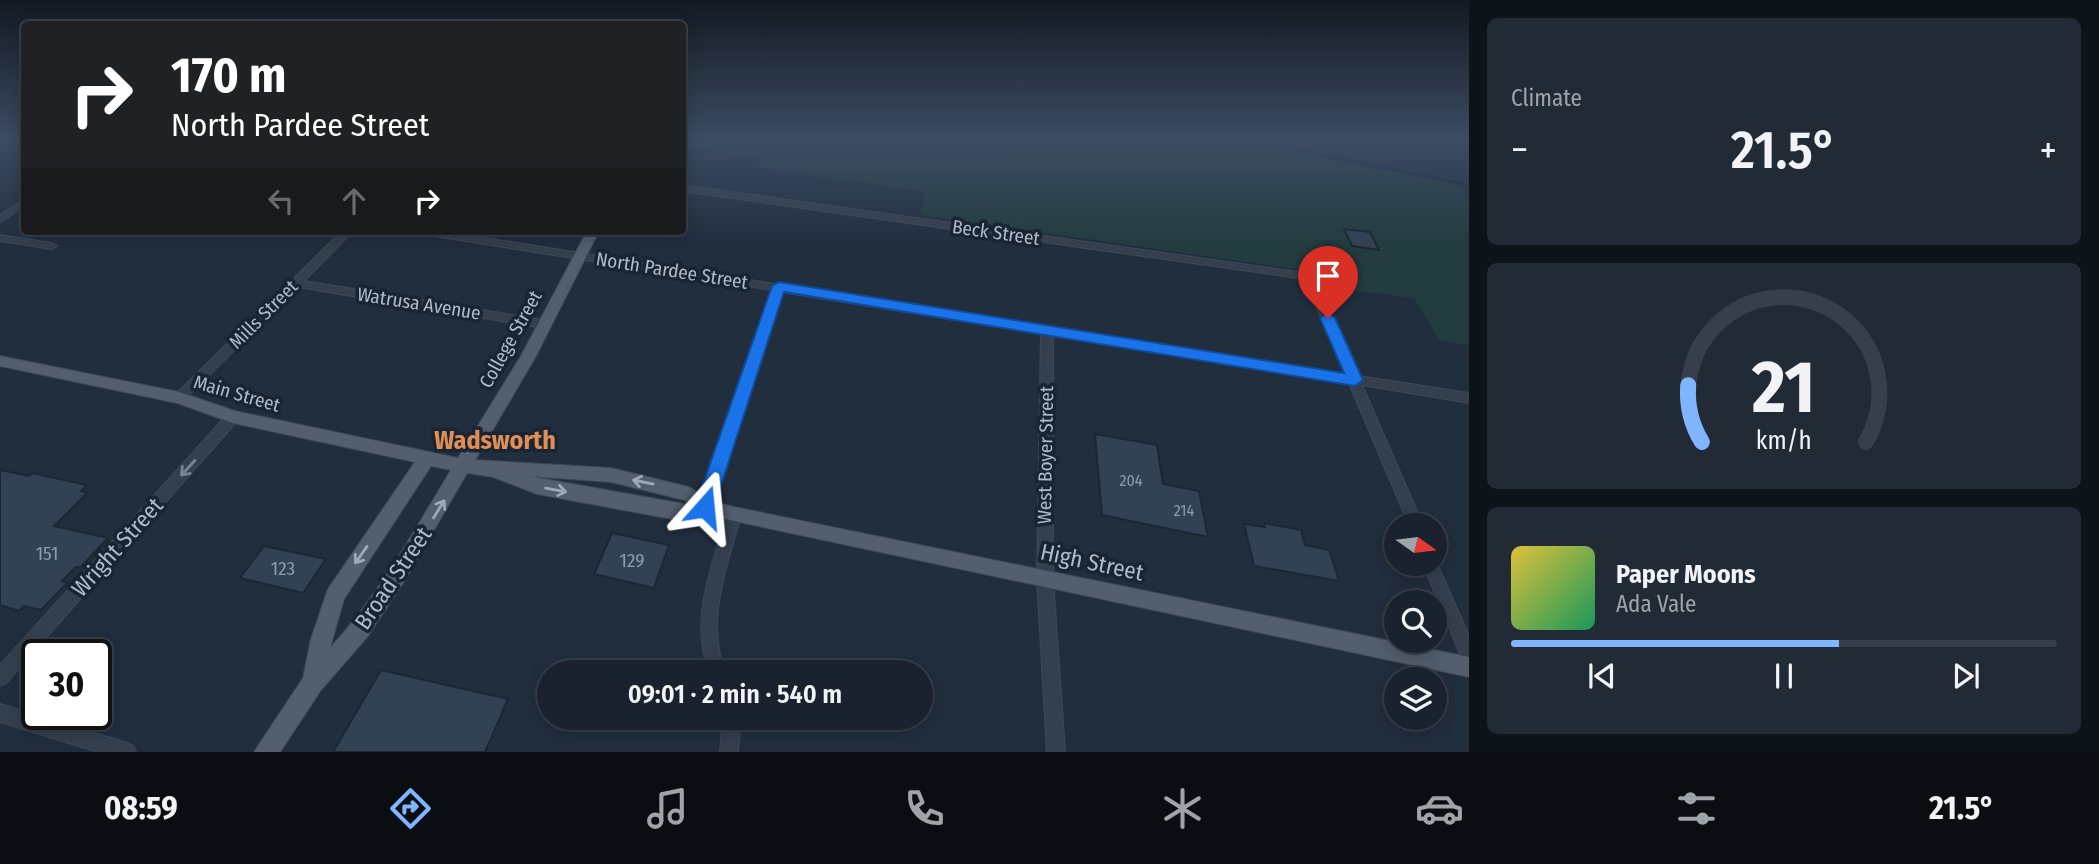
<!DOCTYPE html>
<meta charset="utf-8">
<style>
body{margin:0;font-family:"Fira Sans Condensed",sans-serif;background:#222a36;color:#f1f3f6;height:100vh;display:flex;flex-direction:column;font-size:26px;white-space:nowrap}
*{box-sizing:border-box;margin:0}
p{font-size:23px;color:#9fa4aa}
.icon{flex:none;width:38px;height:38px;fill:none;stroke:currentColor;stroke-width:2;stroke-linecap:round;stroke-linejoin:round}
.map{position:relative;flex:1;overflow:hidden}
.panel{display:flex;flex-direction:column;gap:18px;padding:18px;background:#0e1319;width:630px}
.panel>*{flex:none}
.hud{position:absolute;left:21px;top:21px;width:665px;height:214px;border-radius:7px;box-shadow:0 4px 18px #0003,0 0 0 2px #373f4a;background:#202124;color:#fff;overflow:hidden}
.needle{width:46px;rotate:104deg}
.tools{position:absolute;left:1384px;top:513px;display:grid;gap:14px}
.tools a{display:grid;place-items:center;width:63px;height:63px;border-radius:50%;background:#19222e;box-shadow:0 4px 18px #0003,0 0 0 2px #373f4a;font-size:35px}
.speed{position:absolute;left:21px;top:639px;display:flex;gap:14px;font-size:35px;font-weight:700;text-align:center}
.speed>*{display:grid;place-content:center;width:91px;height:91px;border-radius:50%;background:#19222e;box-shadow:0 4px 18px #0003,0 0 0 2px #373f4a;line-height:1}
.speed .limit{border:4px solid #111;border-radius:10px;background:#fff;color:#111}
.pin{position:absolute;display:grid;place-items:center;width:60px;height:60px;color:#fff;margin:-72px -30px;border-radius:50% 50% 50% 0;rotate:-45deg;box-shadow:0 0 7px #0007}
.pin .icon{rotate:45deg}
.me{position:absolute;width:77px;margin:-38px;rotate:18deg;stroke-linejoin:round;filter:drop-shadow(0 0 5px #0008)}
.turn{display:flex;align-items:center;gap:24px;height:147px;padding:0 35px;font-size:32px}
.turn .icon{width:91px;height:91px;stroke-width:2.5}
.turn b{display:block;font-size:49px;line-height:60px}
.lanes{display:flex;align-items:center;height:66px;padding:0 35px;background:#0003;justify-content:center;gap:35px;direction:ltr}
.lanes .off{opacity:.35}
.big{font-size:52px;font-weight:600;line-height:1.1}
.panel .card{flex:1;display:flex;flex-direction:column;justify-content:center;gap:10px;min-width:0;padding:0 24px;border-radius:10px;background:#222a36}
.panel .dial{align-items:center;gap:0}
.dial svg{height:182px;overflow:visible;fill:none;stroke:#373f4a;stroke-width:7;stroke-linecap:round;text-anchor:middle}
.dial text{fill:#f1f3f6;stroke:none}
.song{display:flex;align-items:center;gap:21px}
.cover{width:84px;height:84px;border-radius:10px;background:linear-gradient(135deg,hsl(50 70% 55%),hsl(150 70% 35%))}
.played{height:7px;border-radius:4px;background:linear-gradient(90deg,#80b4ff 60%,#373f4a 60%)}
.keys{display:flex;justify-content:space-around;direction:ltr}
.heat{display:flex;justify-content:space-between;align-items:center;font-size:38px;direction:ltr}
.trip{position:absolute;left:537px;top:660px;width:396px;height:70px;border-radius:35px;background:#19222e;box-shadow:0 4px 18px #0003,0 0 0 2px #373f4a;font-weight:600;line-height:70px;text-align:center}
.tab-bar{display:flex;height:112px;justify-content:space-around;align-items:center;background:#0a0e12;color:#9fa4aa}
.tab-bar .icon{width:49px;height:49px}
.tab-bar .current{color:#80b4ff}
.tab-bar b{font-size:32px;color:#f1f3f6}
main{display:flex;flex:1;min-height:0}
.map>svg:first-child{display:block}
.green{fill:#233c3f}
.lines{fill:none;stroke-linecap:round;stroke-linejoin:round}
.stream{stroke:#13253d;stroke-width:2.5}
.building{fill:#324254;stroke:#1c2735;stroke-width:2}
.minor-casing{stroke:#3e4957;stroke-width:2}
.major-casing{stroke:#3e4957;stroke-width:2}
.minor{fill:#35404e;fill-rule:evenodd}
.major{fill:#535f6e;fill-rule:evenodd}
.oneway{stroke:#798492}
.oneway2{stroke:#9da9b7}
.route{fill:#1a73e8;stroke:#114b97;stroke-width:2}
.labels{text-anchor:middle;stroke-width:7;stroke-linejoin:round;paint-order:stroke}
.number-label{font-size:16px;fill:#8e9baa}
.street-label{font-size:19px;fill:#b0bbc9;stroke:#1a2533}
.near-number-label{font-size:19px;fill:#8e9baa}
.near-street-label{font-size:23px;fill:#b0bbc9;stroke:#1a2533}
.district-label{font-size:26px;font-weight:bold;fill:#de8e56;stroke:#1a2533}
</style>
<main>
<div class="map">
<svg width="1469" height="752" viewBox="0 0 1469 752">
<rect width="100%" height="100%" fill="#212e3e"/>
<polygon class="green" points="683,138 1288,138 1295,152 1458,185 1469,199 1469,345 1440,341 1414,298 1328,287 1322,273 920,215 925,192 757,167 760,157 683,147"/>
<g class="lines">
<polyline class="stream" points="1244,139 1469,185"/>
</g>
<g class="building">
<polygon points="1344,229 1370,232 1379,250 1352,246"/>
<polygon points="1095,434 1157,445 1163,484 1199,491 1208,537 1102,515"/>
<polygon points="0,470 29,476 32,473 87,485 81,491 87,493 54,526 108,538 81,567 76,567 62,581 67,583 41,610 24,606 19,611 0,605"/>
<polygon points="1264,523 1301,530 1305,545 1329,550 1339,581 1254,566 1244,524 1265,527"/>
<polygon points="612,533 669,545 654,588 594,574"/>
<polygon points="264,546 326,559 303,593 240,578"/>
<polygon points="381,670 508,699 485,752 333,752"/>
</g>
<g class="lines">
<g class="minor-casing">
<g id="minor">
<polygon points="682,185 1313,274 1358,376 1469,393 1469,403 1362,385 1423,525 1409,525 1349,383 1053,336 1053,579 1065,752 1047,752 1037,579 1041,334 782,292 712,507 710,511 705,513 700,511 698,507 772,290 422,234 417,231 441,231 775,284 779,283 784,285 1345,374 1305,279 682,191"/>
<polygon points="24,200 24,207 0,222 0,215"/>
<polygon points="342,231 353,231 304,281 543,320 549,324 543,328 298,287 183,401 175,401 173,398 175,395"/>
<polygon points="0,235 52,243 57,246 52,249 0,241"/>
<polygon points="233,412 238,414 239,417 238,420 6,683 0,685 0,665 228,414"/>
<path d="M734,509l5,2 2,4c-14,51 -36,105 -16,157h-16c-20,-53 3,-106 18,-157l2,-4z"/>
<polygon points="1435,559 1469,636 1469,663 1463,661 1423,564 1435,564"/>
<polygon points="0,704 127,743 133,746 136,752 98,752 0,722"/>
<polygon points="723,718 741,718 738,752 720,752"/>
</g>
</g>
<g class="major-casing">
<path id="major" d="M587,231h12l-63,125 -61,104 136,8 78,19 22,14 23,6 735,150v20l-763,-162 -18,7 -151,-28 -44,-17 -26,-4 -62,107 -37,56 -47,54 -41,62h-26l49,-74 8,-39 17,-50 87,-127 -182,-39 -56,-20 -177,-37v-10l179,36 56,19 223,47 63,-102zM431,466l20,4c-37,61 -72,125 -121,178l14,-49zM528,476l83,6 73,18 6,5z"/>
</g>
<use href="#minor" class="minor"/>
<use href="#major" class="major"/>
</g>
<defs><path id="oneway-shaft" d="M-6 0H5M1.5-3L5.5 0L1.5 3" fill="none" stroke-width="1.6" stroke-linecap="round" stroke-linejoin="round" transform="scale(1.75)"/></defs>
<use class="oneway" href="#oneway-shaft" transform="translate(188 468) rotate(132)"/>
<g class="oneway2">
<use href="#oneway-shaft" transform="translate(643 482) rotate(-168)"/>
<use href="#oneway-shaft" transform="translate(556 490) rotate(10)"/>
<use href="#oneway-shaft" transform="translate(439 509) rotate(-58)"/>
<use href="#oneway-shaft" transform="translate(361 555) rotate(125)"/>
</g>
<linearGradient id="sky" x2="0" y2="1"><stop stop-color="#121922"/><stop offset="0.57" stop-color="#3d4c63"/><stop offset="1" stop-color="#3d4c63" stop-opacity="0"/></linearGradient>
<rect width="1469" height="244" fill="url(#sky)"/>
<polygon class="route" points="779,282 1344,373 1320,318 1328,313 1335,318 1363,380 1355,386 784,292 714,507 711,512 705,515 698,512 695,507 772,286"/>
<g class="labels">
<g class="number-label">
<text x="1131" y="486">204</text>
<text x="1184" y="516">214</text>
</g>
<g class="street-label">
<text transform="translate(996 232) rotate(8)" y="7">Beck Street</text>
<text transform="translate(672 270) rotate(9)" y="7">North Pardee Street</text>
<text transform="translate(419 303) rotate(9)" y="7">Watrusa Avenue</text>
<text transform="translate(263 314) rotate(-45)" y="7">Mills Street</text>
<text transform="translate(510 339) rotate(-61)" y="7">College Street</text>
<text transform="translate(237 393) rotate(16)" y="7">Main Street</text>
<text transform="translate(1045 455) rotate(-89)" y="7">West Boyer Street</text>
</g>
<g class="near-number-label">
<text x="47" y="560">151</text>
<text x="632" y="567">129</text>
<text x="283" y="575">123</text>
</g>
<g class="near-street-label">
<text transform="translate(117 547) rotate(-48)" y="8">Wright Street</text>
<text transform="translate(1092 562) rotate(12)" y="8">High Street</text>
<text transform="translate(393 578) rotate(-56)" y="8">Broad Street</text>
</g>
<g class="district-label">
<text x="495" y="449">Wadsworth</text>
</g>
</g>
</svg>
<div class="tools">
<a><svg class="needle" viewBox="-14 -14 28 28"><path d="M0-13l5 13h-10z" fill="#e53935"/><path d="M0 13l5-13h-10z" fill="#9fa4aa"/></svg></a>
<a><svg class="icon" aria-label="search" viewBox="0 0 24 24"><circle cx="10" cy="10" r="6"/><path d="M15 15l6 6"/></svg></a>
<a><svg class="icon" aria-label="layers" viewBox="0 0 24 24"><path d="M12 4l9 5-9 5-9-5zM3 14l9 5 9-5"/></svg></a>
</div>
<div class="speed"><div class="limit">30</div></div>
<div class="pin" style="left:1328px;top:318px;background:#d93025"><svg class="icon" aria-label="arrive" viewBox="0 0 24 24"><path d="M6 21V4h12l-3 4 3 4H6"/></svg></div>
<svg class="me" style="left:705px;top:507px" viewBox="-20 -20 40 40"><path d="M0-17L14 15 0 8-14 15z" fill="#1a73e8" stroke="#fff" stroke-width="4"/></svg>
<div class="trip">09:01 · 2 min · 540 m</div>
<div class="hud">
<div class="turn"><svg class="icon" aria-label="right" viewBox="0 0 24 24"><path d="M7 20v-9h11M14 6l5 5-5 5"/></svg><div><b>170 m</b>North Pardee Street</div></div>
<div class="lanes"><svg class="icon off" aria-label="left" viewBox="0 0 24 24"><path d="M17 20v-9H6M10 6l-5 5 5 5"/></svg><svg class="icon off" aria-label="ahead" viewBox="0 0 24 24"><path d="M12 20V5M6 11l6-6 6 6"/></svg><svg class="icon" aria-label="right" viewBox="0 0 24 24"><path d="M7 20v-9h11M14 6l5 5-5 5"/></svg></div>
</div>
</div>
<section class="panel">
<div class="card"><p>Climate</p>
<div class="heat"><a>−</a><b class="big">21.5°</b><a>+</a></div>
</div>
<div class="card dial"><svg viewBox="0 0 100 80">
<path d="M14 69A42 42 0 1 1 86 69"/>
<path d="M14 69A42 42 0 0 1 8 44" stroke="#80b4ff"/>
<text x="50" y="56" font-size="32" font-weight="700">21</text>
<text x="50" y="72" font-size="11">km/h</text>
</svg></div>
<div class="card">
<div class="song"><i class="cover"></i><div><b>Paper Moons</b><p>Ada Vale</p></div></div>
<div class="played"></div>
<div class="keys"><svg class="icon" aria-label="previous" viewBox="0 0 24 24"><path d="M18 5L8 12l10 7zM5 5v14"/></svg><svg class="icon" aria-label="pause" viewBox="0 0 24 24"><path d="M8 5v14M16 5v14"/></svg><svg class="icon" aria-label="next" viewBox="0 0 24 24"><path d="M6 5l10 7-10 7zM19 5v14"/></svg></div>
</div>
</section>
</main>
<nav class="tab-bar">
<b>08:59</b>
<svg class="icon current" aria-label="directions" viewBox="0 0 24 24"><path d="M12 3l9 9-9 9-9-9zM9 14v-3h6M13 9l2 2-2 2"/></svg>
<svg class="icon" aria-label="music" viewBox="0 0 24 24"><path d="M9 18V5l10-2v13"/><circle cx="6" cy="18" r="3"/><circle cx="16" cy="16" r="3"/></svg>
<svg class="icon" aria-label="phone" viewBox="0 0 24 24"><path d="M5 4h4l2 5-3 2q2 4 5 5l2-3 5 2v4C11 20 4 13 5 4z"/></svg>
<svg class="icon" aria-label="climate" viewBox="0 0 24 24"><path d="M12 3v18M4 7l16 10M4 17L20 7"/></svg>
<svg class="icon" aria-label="car" viewBox="0 0 24 24"><path d="M5 17H2v-5l4-1 3-4h7l3 4 3 1v5h-3M9 17h6M6 11h13"/><circle cx="7" cy="17" r="2"/><circle cx="17" cy="17" r="2"/></svg>
<svg class="icon" aria-label="filters" viewBox="0 0 24 24"><path d="M4 7h16M4 17h16"/><circle cx="9" cy="7" r="2"/><circle cx="15" cy="17" r="2"/></svg>
<b>21.5°</b>
</nav>
